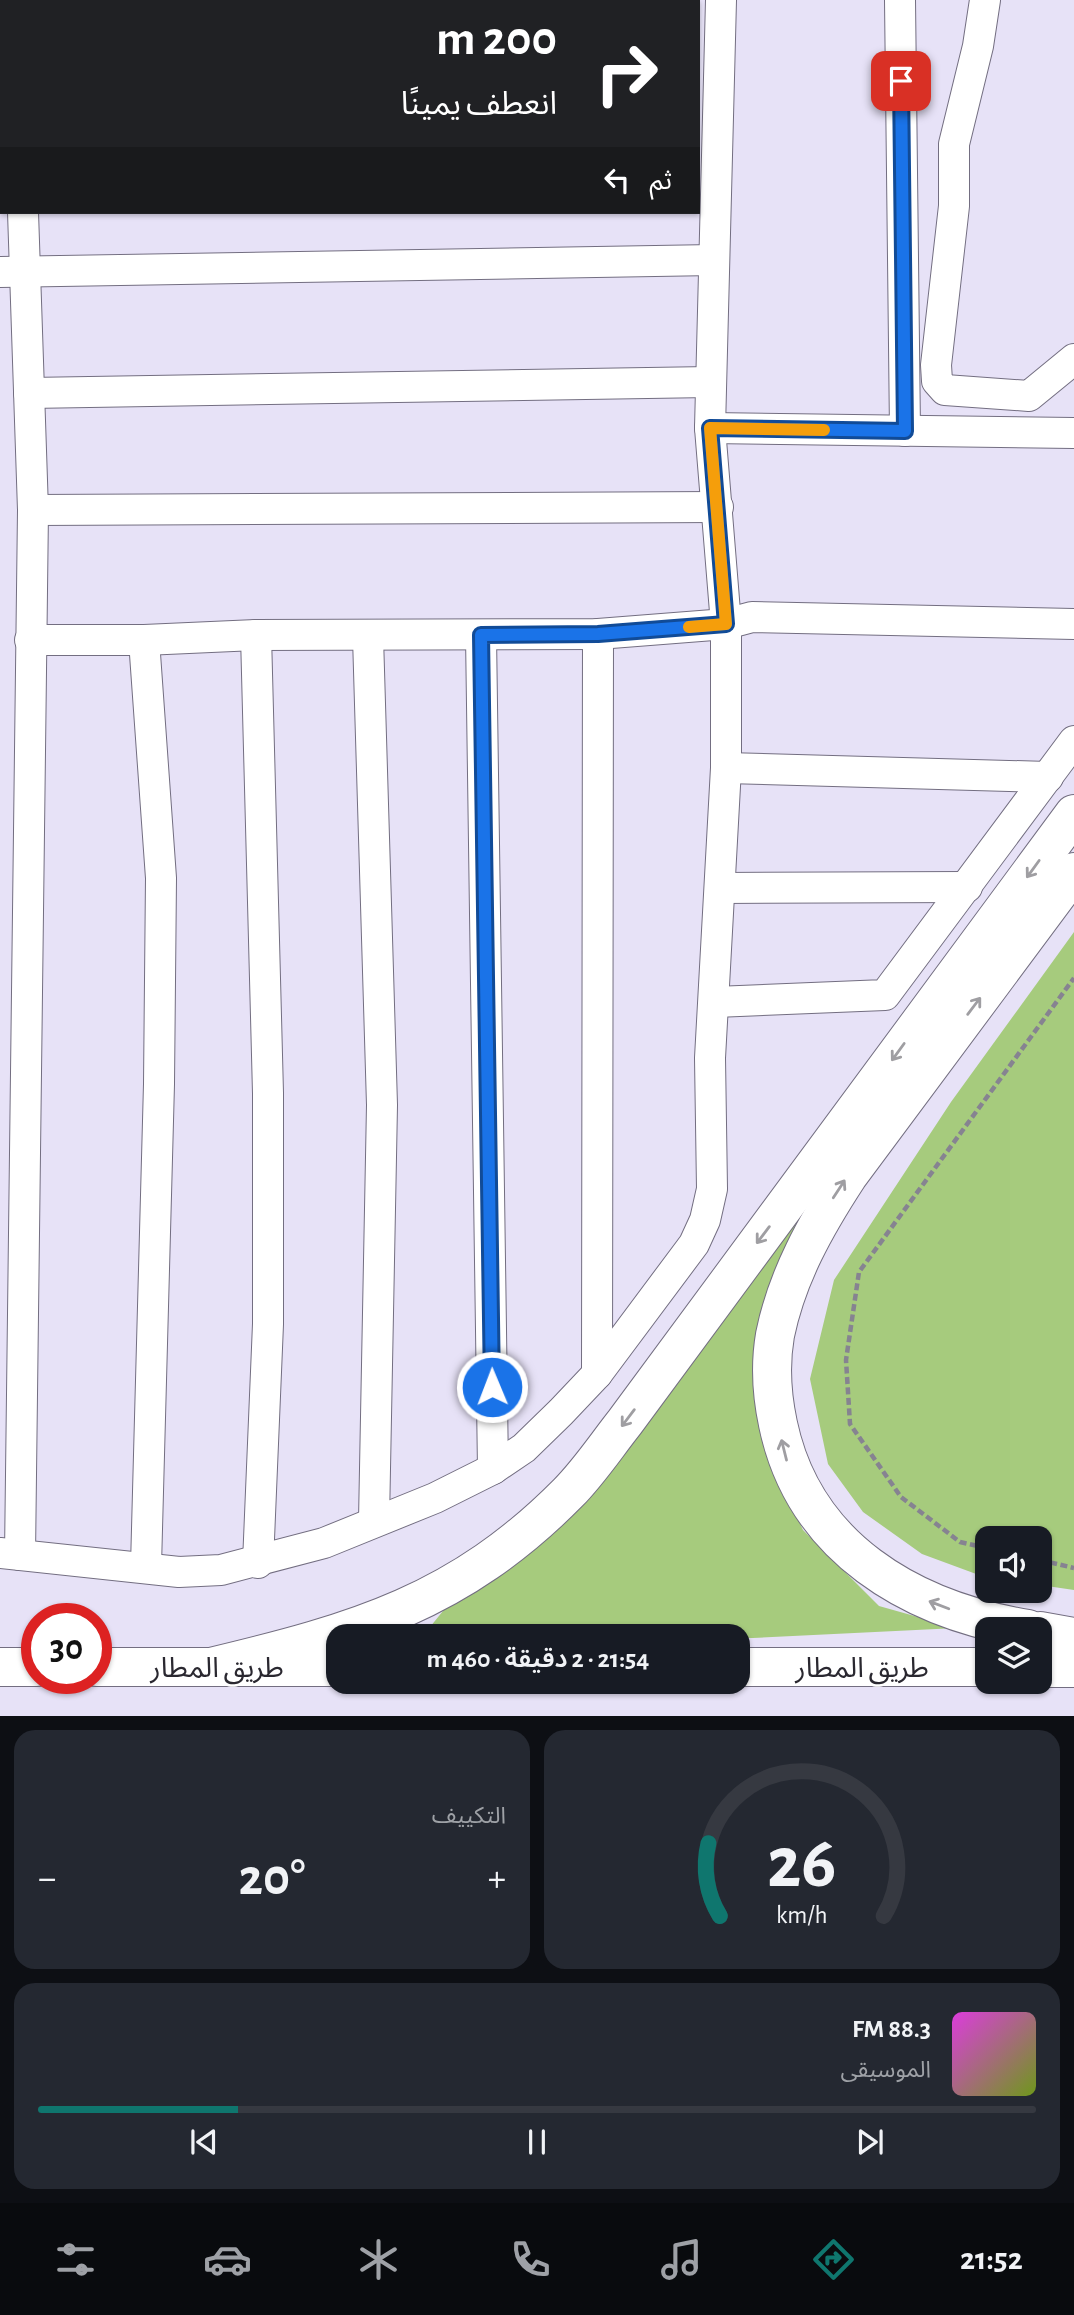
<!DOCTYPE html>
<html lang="ar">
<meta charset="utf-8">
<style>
body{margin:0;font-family:"Alegreya Sans","Noto Sans Arabic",sans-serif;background:#242831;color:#f1f3f6;direction:rtl;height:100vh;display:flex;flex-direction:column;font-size:26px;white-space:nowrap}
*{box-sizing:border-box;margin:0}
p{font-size:23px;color:#9ea1a6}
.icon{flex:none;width:38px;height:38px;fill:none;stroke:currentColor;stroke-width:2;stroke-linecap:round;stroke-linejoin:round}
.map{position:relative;height:1716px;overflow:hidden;direction:ltr}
.details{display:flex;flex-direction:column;gap:14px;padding:14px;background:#0d0f14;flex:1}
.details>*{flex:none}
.hud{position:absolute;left:0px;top:0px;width:700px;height:214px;box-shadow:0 2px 5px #0004;direction:rtl;background:#202124;color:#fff;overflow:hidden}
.fabs{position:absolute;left:975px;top:1526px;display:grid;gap:14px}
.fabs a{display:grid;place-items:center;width:77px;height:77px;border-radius:14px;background:#171b24;box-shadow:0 2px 5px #0004;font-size:35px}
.speed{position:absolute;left:21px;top:1603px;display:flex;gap:14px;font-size:35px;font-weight:700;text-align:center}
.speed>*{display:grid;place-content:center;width:91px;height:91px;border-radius:50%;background:#171b24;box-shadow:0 2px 5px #0004;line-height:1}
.speed .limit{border:10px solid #d22;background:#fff;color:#111}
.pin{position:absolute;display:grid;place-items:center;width:60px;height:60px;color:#fff;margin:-30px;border-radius:14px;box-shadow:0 4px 10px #0006}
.me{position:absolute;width:77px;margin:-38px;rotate:359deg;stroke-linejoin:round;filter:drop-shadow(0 0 5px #0008)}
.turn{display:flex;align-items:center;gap:24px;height:147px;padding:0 28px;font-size:32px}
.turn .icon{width:91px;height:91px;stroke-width:2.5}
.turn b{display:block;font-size:49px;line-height:60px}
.then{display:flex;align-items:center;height:66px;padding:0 28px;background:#0003;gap:14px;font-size:26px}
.big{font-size:52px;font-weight:600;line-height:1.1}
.details .tile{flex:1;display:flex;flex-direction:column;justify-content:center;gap:10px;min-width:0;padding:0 24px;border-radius:21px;background:#242831}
.details .dial{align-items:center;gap:0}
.dial svg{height:182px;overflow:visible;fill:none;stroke:#363941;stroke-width:7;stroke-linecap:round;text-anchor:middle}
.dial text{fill:#f1f3f6;stroke:none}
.song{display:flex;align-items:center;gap:21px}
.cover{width:84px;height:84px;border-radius:10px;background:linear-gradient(135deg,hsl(300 70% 55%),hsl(80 70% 35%))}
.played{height:7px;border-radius:4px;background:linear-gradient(90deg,#0f766e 20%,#363941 20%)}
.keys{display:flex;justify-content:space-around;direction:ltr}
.heat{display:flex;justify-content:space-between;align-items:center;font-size:38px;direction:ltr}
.details .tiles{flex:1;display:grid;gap:14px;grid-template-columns:1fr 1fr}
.tile:last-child{grid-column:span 2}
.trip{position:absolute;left:326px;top:1624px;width:424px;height:70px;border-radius:21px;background:#171b24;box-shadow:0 2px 5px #0004;font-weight:600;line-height:70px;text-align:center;direction:rtl}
.dock{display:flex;height:112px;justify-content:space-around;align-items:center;background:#090b0e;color:#9ea1a6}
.dock .icon{width:49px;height:49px}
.dock .on{color:#0f766e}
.dock b{font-size:32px;color:#f1f3f6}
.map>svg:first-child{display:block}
.green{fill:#a6cb7d}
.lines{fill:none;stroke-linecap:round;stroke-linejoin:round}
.minor-casing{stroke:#736e81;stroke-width:32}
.highway-casing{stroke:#736e81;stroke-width:40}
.path{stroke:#868391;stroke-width:4.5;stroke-dasharray:7 3.5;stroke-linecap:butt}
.minor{stroke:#fff;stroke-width:30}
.highway{stroke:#fff;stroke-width:38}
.oneway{stroke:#9f9ea2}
.route-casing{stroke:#114b97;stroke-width:18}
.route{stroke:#1a73e8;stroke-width:12}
.slow{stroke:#f59e0b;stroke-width:12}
.labels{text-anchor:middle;stroke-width:5;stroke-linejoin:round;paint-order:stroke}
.street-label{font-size:28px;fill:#2a2830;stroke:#fff}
</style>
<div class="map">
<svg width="1074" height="1717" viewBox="0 0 1074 1717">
<rect width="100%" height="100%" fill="#e7e2f7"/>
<g class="green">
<polygon points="1074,932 1074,1590 1040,1585 1040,1538 987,1538 987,1578 922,1554 863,1512 828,1464 810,1379 834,1280 951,1102"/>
<polygon points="810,1205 755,1377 765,1449 803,1530 879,1606 957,1628 753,1638 426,1632 447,1606 651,1404"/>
</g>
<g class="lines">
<g class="minor-casing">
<g id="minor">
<polyline points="17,0 17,2"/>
<polyline points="900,0 905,431"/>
<polyline points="985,0 978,46 954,144 954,206 936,365 937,381 945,390 1029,396 1074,359"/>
<polyline points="0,272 714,260"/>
<polyline points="29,393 710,382"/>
<polyline points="710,428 1074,433"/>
<polyline points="33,510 718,507"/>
<polyline points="256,635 268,1093 268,1324 258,1563"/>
<polyline points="481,635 493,1469"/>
<polyline points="368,637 382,1105 374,1521"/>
<polyline points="30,640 144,640 256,635 598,634 726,624 752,617 1074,624"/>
<polyline points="144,640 161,878 159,1084 146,1566"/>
<polyline points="726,768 1048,777"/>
<polyline points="721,888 967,887"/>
<polyline points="715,1002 885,995 1074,741"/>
<polyline points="597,1374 598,634"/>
<polyline points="0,1553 179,1572 221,1570 324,1543 435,1498 493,1469 524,1448 561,1412 597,1374 694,1244 705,1220 712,1189 710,1058 726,768 726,624 710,428 721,0"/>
<polyline points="20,1555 33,510 23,212"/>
</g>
</g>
<g class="highway-casing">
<g id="highway">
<path d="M1028,1629c-117,-19 -224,-81 -250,-205 -6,-28 -8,-60 -3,-89 12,-59 41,-110 73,-159l226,-304"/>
<polyline points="1040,1631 1074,1637"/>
<polyline points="0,1667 37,1667"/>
<polyline points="96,1667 338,1667"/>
<path d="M211,1667c146,-35 248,-64 357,-174 21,-21 38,-47 57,-71l449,-608"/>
<polyline points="737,1667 987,1667"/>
<polyline points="1040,1668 1074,1668"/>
</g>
</g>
<g class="path">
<polyline points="987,1548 960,1542 901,1497 850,1424 846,1360 859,1272 1074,978"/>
<polyline points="1040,1560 1074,1568"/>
</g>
<use href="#minor" class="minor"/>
<use href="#highway" class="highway"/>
</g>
<defs><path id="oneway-shaft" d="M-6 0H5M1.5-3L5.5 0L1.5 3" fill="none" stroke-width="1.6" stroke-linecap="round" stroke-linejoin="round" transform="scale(1.75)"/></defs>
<g class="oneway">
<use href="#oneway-shaft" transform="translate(1033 869) rotate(126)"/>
<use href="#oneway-shaft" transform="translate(974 1006) rotate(-53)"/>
<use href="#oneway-shaft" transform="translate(898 1052) rotate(126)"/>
<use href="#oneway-shaft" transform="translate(839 1189) rotate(-57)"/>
<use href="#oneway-shaft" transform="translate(763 1235) rotate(127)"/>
<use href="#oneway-shaft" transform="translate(628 1418) rotate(127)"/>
<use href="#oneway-shaft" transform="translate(784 1450) rotate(-104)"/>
<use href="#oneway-shaft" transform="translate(939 1605) rotate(-159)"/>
</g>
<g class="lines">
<g class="route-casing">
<polyline id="route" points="492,1387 481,635 598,634 726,624 710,428 905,431 901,81"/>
</g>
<use href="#route" class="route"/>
<polyline class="slow" points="689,627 726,624 710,428 824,430"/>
</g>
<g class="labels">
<g class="street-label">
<text x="217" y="1677">طريق المطار</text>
<text x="862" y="1677">طريق المطار</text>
</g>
</g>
</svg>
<div class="fabs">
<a><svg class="icon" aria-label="sound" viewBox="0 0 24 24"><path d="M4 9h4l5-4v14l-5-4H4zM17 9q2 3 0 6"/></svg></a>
<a><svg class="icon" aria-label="layers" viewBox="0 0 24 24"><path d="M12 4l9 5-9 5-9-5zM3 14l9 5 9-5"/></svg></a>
</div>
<div class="speed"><div class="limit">30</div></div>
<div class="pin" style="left:901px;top:81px;background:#d93025"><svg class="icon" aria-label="arrive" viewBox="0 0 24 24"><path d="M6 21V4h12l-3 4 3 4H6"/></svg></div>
<svg class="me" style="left:492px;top:1387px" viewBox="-20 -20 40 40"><circle r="17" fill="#1a73e8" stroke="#fff" stroke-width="3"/><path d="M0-11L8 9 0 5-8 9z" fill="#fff"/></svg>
<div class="trip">21:54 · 2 دقيقة · 460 m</div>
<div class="hud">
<div class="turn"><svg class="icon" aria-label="right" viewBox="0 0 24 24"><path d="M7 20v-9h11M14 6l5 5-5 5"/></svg><div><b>200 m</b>انعطف يمينًا</div></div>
<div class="then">ثم<svg class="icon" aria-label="left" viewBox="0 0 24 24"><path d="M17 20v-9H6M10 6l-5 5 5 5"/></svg></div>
</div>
</div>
<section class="details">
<div class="tiles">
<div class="tile dial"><svg viewBox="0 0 100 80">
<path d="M14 69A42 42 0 1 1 86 69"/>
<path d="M14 69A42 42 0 0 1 9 37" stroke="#0f766e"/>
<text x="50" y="56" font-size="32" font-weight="700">26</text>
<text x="50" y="72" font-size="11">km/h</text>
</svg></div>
<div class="tile"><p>التكييف</p>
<div class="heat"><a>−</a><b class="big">20°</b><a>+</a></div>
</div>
<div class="tile">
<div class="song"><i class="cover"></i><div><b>88.3 FM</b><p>الموسيقى</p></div></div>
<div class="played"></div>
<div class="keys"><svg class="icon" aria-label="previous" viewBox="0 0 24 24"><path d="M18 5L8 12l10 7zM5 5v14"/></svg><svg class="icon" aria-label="pause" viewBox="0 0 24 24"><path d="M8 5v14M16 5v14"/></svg><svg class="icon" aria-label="next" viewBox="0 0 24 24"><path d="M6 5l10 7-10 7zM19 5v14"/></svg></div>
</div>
</div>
</section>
<nav class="dock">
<b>21:52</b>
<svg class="icon on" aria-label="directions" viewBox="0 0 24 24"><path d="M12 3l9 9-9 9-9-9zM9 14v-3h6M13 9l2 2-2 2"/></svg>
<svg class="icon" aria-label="music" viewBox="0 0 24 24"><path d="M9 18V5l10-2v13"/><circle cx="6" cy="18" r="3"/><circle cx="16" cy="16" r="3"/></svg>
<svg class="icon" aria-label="phone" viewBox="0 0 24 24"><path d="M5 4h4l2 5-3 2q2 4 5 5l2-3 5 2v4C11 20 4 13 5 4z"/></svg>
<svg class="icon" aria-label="climate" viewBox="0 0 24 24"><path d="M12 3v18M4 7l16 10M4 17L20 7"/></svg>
<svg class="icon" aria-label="car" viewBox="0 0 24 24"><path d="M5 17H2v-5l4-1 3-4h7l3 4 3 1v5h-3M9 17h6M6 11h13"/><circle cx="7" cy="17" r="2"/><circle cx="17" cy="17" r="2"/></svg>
<svg class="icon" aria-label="filters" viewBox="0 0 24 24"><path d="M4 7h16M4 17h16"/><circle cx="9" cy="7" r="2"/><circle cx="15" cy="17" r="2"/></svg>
</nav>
